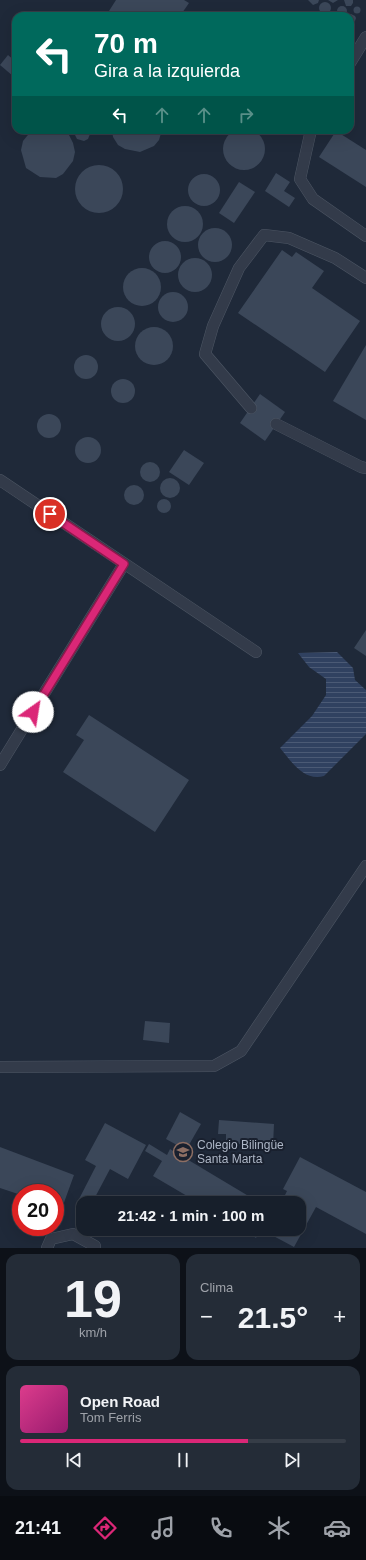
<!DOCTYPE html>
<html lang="es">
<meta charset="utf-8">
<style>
body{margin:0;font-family:Arial,sans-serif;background:#242c37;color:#f1f3f6;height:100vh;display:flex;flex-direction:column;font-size:15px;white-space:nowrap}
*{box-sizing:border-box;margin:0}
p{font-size:13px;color:#9ea2a9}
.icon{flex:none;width:22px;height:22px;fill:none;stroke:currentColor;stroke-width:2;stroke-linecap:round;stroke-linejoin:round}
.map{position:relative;height:1248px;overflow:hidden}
.details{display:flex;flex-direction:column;gap:6px;padding:6px;background:#0d1118;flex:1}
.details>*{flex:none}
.banner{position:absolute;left:12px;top:12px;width:342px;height:122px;border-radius:12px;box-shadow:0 4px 16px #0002,0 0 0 1px #363d47;background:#00695c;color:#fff;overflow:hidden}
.speed{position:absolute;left:12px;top:1184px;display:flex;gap:8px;font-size:20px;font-weight:700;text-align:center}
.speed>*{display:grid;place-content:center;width:52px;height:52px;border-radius:50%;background:#171f2b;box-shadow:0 4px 16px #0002,0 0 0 1px #363d47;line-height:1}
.speed .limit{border:6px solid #d22;background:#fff;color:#111}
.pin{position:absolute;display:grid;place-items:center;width:34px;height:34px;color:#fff;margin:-17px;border:2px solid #fff;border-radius:50%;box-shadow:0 1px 4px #0007}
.me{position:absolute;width:44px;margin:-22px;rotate:32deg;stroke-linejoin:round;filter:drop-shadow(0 0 3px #0008)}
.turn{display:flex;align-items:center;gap:14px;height:84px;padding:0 16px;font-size:18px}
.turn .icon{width:52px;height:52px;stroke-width:2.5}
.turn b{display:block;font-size:28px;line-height:34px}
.lanes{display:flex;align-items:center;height:38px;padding:0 16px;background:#0003;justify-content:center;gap:20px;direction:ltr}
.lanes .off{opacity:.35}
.big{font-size:30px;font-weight:800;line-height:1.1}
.details .tile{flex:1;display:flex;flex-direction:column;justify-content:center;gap:6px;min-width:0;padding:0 14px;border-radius:12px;background:#242c37}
.details .dial{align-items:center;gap:0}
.dial b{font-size:52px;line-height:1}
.song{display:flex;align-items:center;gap:12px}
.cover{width:48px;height:48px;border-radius:6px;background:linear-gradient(135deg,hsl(330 70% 55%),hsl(320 70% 35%))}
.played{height:4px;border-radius:2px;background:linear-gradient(90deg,#db2777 70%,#363d47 70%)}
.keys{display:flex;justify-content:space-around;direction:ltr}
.heat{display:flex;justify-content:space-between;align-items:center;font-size:22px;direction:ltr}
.details .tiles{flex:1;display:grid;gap:6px;grid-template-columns:1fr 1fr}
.tile:last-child{grid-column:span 2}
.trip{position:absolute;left:76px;top:1196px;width:230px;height:40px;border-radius:12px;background:#171f2b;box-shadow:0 4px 16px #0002,0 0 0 1px #363d47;font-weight:800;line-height:40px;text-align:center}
.tab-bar{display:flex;height:64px;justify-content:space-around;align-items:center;background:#090c11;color:#9ea2a9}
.tab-bar .icon{width:28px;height:28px}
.tab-bar .current{color:#db2777}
.tab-bar b{font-size:18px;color:#f1f3f6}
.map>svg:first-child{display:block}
.water{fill:url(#water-rules)}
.building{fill:#3b4759}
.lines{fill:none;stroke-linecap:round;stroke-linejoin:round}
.service-casing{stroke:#4d5664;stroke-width:12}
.service{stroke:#333b4a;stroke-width:11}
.route-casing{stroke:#8e194d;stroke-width:10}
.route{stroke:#db2777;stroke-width:7}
.labels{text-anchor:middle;stroke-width:4;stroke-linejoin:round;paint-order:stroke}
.poi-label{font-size:12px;fill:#adb6c6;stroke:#19202e;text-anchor:start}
</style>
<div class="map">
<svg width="366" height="1248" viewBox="0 0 366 1248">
<defs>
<pattern id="water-rules" width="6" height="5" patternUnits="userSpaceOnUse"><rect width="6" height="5" fill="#304160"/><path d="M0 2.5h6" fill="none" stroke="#4b5a75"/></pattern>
</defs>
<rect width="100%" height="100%" fill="#1f2939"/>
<path class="water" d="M337,652l16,16 2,12 11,10v44l-42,42c-20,6 -33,-15 -44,-28l32,-32 14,-21v-16l-17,-12 -11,-14z"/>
<g class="building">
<polygon points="116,0 184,0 189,3 180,16 116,16 109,11"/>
<polygon points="308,0 319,0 318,3 313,5"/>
<polygon points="328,0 338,0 333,3"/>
<polygon points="344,0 353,0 353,3 351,6 346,6"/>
<circle cx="325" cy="8" r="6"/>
<circle cx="342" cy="11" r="5"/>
<circle cx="357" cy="10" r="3.5"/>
<polygon points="351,14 355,16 356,18 355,21 351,23 350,16 347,16"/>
<polygon points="8,55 16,62 16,73 13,76 0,65"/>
<circle cx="244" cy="149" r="21"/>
<polygon points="32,130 63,130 69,135 73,143 75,152 73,161 63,174 56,178 40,177 26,168 21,150 23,141"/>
<polygon points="76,130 89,130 90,134 88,139 84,141 77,139 75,135"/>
<polygon points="112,130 162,130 159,140 154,146 140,152 125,149 118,145 113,137"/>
<polygon points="336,131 366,150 366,187 319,157"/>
<circle cx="99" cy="189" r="24"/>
<polygon points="276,173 290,182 284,191 295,198 289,207 265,191"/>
<circle cx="204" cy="190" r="16"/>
<polygon points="239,182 255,192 234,223 219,213"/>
<circle cx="185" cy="224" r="18"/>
<circle cx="215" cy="245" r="17"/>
<circle cx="165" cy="257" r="16"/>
<polygon points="282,250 292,257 296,252 324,271 312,288 360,321 325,372 238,313"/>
<circle cx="195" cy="275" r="17"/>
<circle cx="142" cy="287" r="19"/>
<circle cx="173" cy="307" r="15"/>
<circle cx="118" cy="324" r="17"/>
<circle cx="154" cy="346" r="19"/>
<polygon points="366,345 366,420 333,401"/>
<circle cx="86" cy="367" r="12"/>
<circle cx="123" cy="391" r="12"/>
<polygon points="260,394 285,412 265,441 240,423"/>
<circle cx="49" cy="426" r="12"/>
<circle cx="88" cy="450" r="13"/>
<polygon points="184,450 204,463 189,485 169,472"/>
<circle cx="150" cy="472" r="10"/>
<circle cx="170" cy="488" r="10"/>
<circle cx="134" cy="495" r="10"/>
<circle cx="164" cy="506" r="7"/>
<polygon points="366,630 366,656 354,648"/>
<polygon points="89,715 189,780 155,832 63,772 84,740 76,735"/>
<polygon points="145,1021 170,1023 169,1043 143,1040"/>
<polygon points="180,1112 201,1124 186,1150 166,1139"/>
<polygon points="219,1120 274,1124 273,1146 226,1143 226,1134 218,1134"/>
<polygon points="105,1123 146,1145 128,1179 110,1169 92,1203 83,1204 78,1201 96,1166 85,1160"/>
<polygon points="149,1144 167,1155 170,1149 260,1203 199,1203 153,1176 162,1161 145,1151"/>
<polygon points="0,1147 74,1175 62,1208 55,1205 55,1193 21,1193 21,1195 0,1188"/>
<polygon points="300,1157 366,1192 366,1234 316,1207 294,1247 266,1232 267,1229 280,1229 279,1231 286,1235 289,1229 299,1229 299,1212 304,1205 297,1201 295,1203 281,1203 287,1191 283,1189"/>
<polygon points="242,1229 261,1229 256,1238"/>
</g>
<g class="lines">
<g class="service-casing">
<g id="service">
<polyline points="350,63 366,37"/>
<polyline points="311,130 300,179 313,199 366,236"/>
<polyline points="251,408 205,354 213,326 239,268 264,235 289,238 335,258 366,278"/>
<polyline points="276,424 361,467 366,468"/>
<polyline points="0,480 256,652"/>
<polyline points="0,765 124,564"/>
<polyline points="0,1067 214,1066 241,1051 366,866"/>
<polyline points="47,1248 51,1239 73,1234 95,1246 94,1248"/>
</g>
</g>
<use href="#service" class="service"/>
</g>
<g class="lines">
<g class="route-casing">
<polyline id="route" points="33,712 124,564 50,514"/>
</g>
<use href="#route" class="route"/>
</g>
<defs>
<g id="school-ring" transform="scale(1)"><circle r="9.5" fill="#19202e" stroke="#8d6e63" stroke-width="1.5"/><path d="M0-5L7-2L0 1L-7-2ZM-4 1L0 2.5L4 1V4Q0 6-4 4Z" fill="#8d6e63"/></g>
</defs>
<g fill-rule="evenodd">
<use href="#school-ring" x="183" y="1152"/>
</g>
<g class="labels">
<g class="poi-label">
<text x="197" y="1149">Colegio Bilingüe<tspan x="197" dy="14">Santa Marta</tspan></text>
</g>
</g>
</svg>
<div class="speed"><div class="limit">20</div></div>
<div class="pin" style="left:50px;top:514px;background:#d93025"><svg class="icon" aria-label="arrive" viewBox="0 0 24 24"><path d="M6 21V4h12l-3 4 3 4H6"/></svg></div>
<svg class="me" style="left:33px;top:712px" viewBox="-20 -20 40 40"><circle r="19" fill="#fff"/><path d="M0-13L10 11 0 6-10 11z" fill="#db2777"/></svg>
<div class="trip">21:42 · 1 min · 100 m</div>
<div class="banner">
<div class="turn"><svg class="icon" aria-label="left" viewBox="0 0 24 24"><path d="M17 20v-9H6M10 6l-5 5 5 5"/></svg><div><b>70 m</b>Gira a la izquierda</div></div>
<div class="lanes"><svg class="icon" aria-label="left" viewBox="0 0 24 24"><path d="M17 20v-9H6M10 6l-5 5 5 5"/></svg><svg class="icon off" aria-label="ahead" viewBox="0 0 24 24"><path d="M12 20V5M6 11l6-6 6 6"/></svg><svg class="icon off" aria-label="ahead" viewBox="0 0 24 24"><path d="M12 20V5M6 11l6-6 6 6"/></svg><svg class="icon off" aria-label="right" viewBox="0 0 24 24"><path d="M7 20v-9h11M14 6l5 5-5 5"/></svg></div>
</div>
</div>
<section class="details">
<div class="tiles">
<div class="tile dial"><b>19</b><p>km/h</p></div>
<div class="tile"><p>Clima</p>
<div class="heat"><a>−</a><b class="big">21.5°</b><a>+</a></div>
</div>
<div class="tile">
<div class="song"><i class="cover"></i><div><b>Open Road</b><p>Tom Ferris</p></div></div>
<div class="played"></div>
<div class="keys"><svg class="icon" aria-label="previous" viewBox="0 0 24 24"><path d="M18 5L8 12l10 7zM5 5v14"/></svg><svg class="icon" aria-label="pause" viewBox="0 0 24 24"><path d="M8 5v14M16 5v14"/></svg><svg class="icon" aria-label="next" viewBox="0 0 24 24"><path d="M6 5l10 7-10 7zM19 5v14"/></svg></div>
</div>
</div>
</section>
<nav class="tab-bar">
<b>21:41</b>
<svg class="icon current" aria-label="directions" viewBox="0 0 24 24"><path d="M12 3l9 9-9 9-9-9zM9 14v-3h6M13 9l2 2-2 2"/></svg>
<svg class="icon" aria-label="music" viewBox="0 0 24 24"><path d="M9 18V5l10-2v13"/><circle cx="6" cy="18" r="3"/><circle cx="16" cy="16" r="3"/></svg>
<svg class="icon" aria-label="phone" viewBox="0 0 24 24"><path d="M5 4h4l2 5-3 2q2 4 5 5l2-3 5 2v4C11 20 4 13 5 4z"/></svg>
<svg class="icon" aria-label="climate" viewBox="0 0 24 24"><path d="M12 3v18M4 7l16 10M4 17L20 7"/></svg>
<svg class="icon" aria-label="car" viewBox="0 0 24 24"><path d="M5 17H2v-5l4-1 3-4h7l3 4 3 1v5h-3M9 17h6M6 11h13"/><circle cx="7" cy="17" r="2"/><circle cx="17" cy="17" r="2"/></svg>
</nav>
